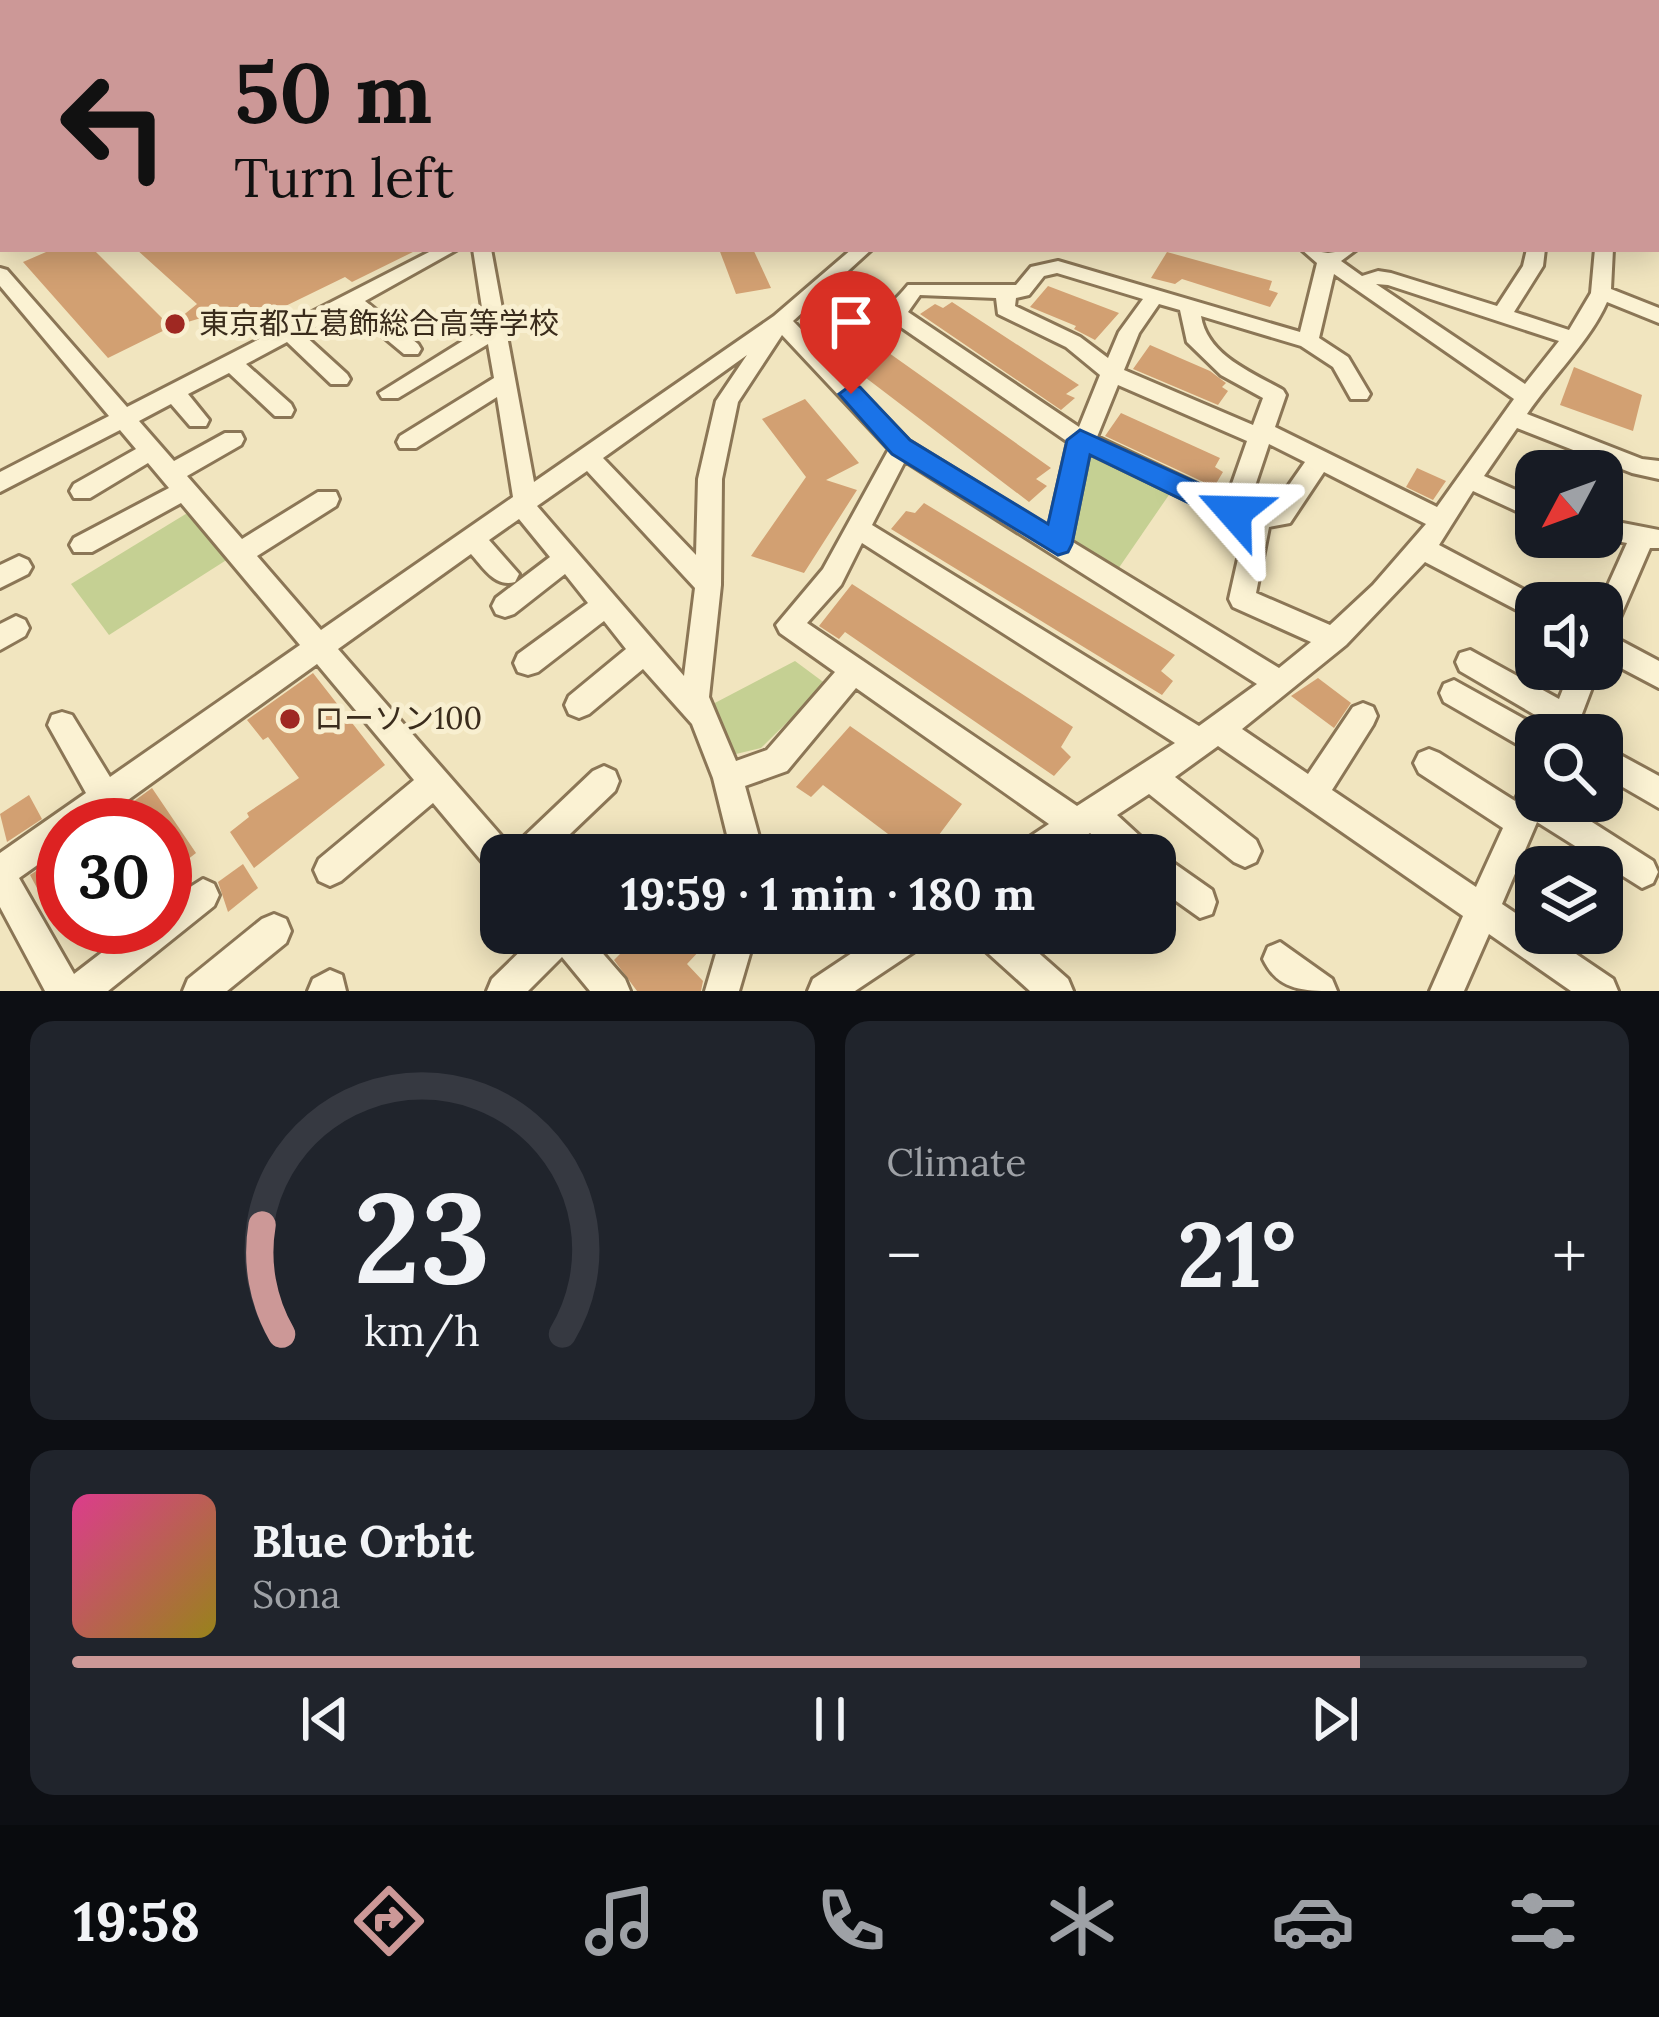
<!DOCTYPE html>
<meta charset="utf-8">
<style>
body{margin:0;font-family:Lora,"Noto Sans JP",serif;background:#20242c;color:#f1f3f6;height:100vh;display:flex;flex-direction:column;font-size:45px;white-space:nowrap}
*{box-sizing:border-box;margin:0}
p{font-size:39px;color:#9ea1a6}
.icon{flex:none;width:66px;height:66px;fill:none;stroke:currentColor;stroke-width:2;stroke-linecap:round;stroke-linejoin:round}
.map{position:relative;height:991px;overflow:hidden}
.details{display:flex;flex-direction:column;gap:30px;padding:30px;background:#0d0f14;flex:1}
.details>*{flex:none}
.guide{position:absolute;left:0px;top:0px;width:1659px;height:252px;box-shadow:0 6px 30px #0003;background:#cc9897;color:#111;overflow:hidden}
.needle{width:78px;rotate:229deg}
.fabs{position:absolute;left:1515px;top:450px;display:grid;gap:24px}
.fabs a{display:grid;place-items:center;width:108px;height:108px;border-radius:24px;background:#171b24;box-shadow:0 6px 30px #0003;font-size:60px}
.speed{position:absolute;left:36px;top:798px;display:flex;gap:24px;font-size:60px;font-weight:700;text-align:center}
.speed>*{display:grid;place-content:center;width:156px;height:156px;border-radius:50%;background:#171b24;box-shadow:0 6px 30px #0003;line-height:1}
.speed .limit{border:18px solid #d22;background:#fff;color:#111}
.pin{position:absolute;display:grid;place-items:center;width:102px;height:102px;color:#fff;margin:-123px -51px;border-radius:50% 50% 50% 0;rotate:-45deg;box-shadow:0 0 12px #0007}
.pin .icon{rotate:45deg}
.me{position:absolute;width:132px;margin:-66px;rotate:295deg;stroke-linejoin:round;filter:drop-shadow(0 0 9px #0008)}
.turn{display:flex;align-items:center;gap:42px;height:252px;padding:0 36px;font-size:54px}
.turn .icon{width:156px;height:156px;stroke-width:2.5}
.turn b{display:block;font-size:84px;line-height:102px}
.big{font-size:90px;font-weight:800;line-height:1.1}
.details .card{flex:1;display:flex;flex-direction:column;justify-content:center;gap:18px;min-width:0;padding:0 42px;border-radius:24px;background:#20242c}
.details .dial{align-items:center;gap:0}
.dial svg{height:312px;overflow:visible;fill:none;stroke:#363941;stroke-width:7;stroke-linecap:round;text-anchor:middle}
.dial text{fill:#f1f3f6;stroke:none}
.song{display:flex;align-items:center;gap:36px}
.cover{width:144px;height:144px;border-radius:18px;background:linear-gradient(135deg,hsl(330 70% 55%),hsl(50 70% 35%))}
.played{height:12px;border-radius:6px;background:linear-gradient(90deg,#cc9897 85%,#363941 85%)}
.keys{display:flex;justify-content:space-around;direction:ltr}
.heat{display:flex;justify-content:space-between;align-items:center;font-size:66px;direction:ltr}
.details .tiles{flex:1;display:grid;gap:30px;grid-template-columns:1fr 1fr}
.card:last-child{grid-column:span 2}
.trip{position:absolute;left:480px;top:834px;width:696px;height:120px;border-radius:24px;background:#171b24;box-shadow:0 6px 30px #0003;font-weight:800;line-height:120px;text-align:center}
.tabs{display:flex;height:192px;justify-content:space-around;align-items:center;background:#090b0e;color:#9ea1a6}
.tabs .icon{width:84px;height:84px}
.tabs .selected{color:#cc9897}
.tabs b{font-size:54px;color:#f1f3f6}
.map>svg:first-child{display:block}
.green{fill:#c5d093}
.building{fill:#d2a072}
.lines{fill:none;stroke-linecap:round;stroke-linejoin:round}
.minor-casing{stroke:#8b7656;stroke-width:6}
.minor{fill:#fbf2d3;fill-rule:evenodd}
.route{fill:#1a73e8;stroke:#114b97;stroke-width:3}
.poi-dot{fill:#9f2822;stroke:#f8efd0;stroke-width:4.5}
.labels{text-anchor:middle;stroke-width:10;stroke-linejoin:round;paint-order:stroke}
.poi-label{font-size:30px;fill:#3a2c1c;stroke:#f8efd0;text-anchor:start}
</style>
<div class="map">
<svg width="1659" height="991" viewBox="0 0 1659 991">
<rect width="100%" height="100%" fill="#f1e5bf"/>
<g class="green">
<polygon points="1089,449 1173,489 1116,572 1073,546"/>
<polygon points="189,512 228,559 109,635 71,584"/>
<polygon points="795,661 826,684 761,748 736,754 711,705"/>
</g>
<g class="building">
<polygon points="53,249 93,249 170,326 197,304 136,249 419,249 352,282 345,277 265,316 272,322 240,341 211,315 171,327 108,358 23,262"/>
<polygon points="719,249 753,249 771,288 736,294"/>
<polygon points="1167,252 1272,281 1269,290 1278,293 1270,307 1182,279 1175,284 1151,278"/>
<polygon points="1048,286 1119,313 1095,340 1074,329 1076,326 1030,307"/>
<polygon points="952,302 1079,385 1066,394 1075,398 1061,410 920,314 935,304 943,308"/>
<polygon points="1150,345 1210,371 1226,383 1222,387 1228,391 1218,405 1133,369"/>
<polygon points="889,353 1051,468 1036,479 1047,486 1029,502 853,368 874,355"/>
<polygon points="1574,367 1642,395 1633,431 1560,405"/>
<polygon points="805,399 859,463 826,480 857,490 804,573 751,556 806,477 762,419"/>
<polygon points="1121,413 1220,458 1215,467 1223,472 1214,487 1105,436"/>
<polygon points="1417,468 1446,481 1433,500 1406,487"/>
<polygon points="924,503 1175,655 1161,671 1173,681 1162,695 891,529 906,511 915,513"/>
<polygon points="852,584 1073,727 1061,747 1071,757 1054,776 845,632 839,639 819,626"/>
<polygon points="313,673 385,765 254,868 230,832 249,817 247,813 299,778 268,737 263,740 247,720"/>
<polygon points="1318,678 1351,703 1334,728 1291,696"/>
<polygon points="850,726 962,804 924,855 887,855 896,840 823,785 811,797 796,787"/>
<polygon points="152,788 196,853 165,877 165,825 137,825 126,807"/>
<polygon points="29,795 42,819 7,842 0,814"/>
<polygon points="63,853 63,886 44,901 30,875"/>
<polygon points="243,864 258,888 228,912 218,882"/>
<polygon points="641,933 716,933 687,964 703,981 701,991 637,991 614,960"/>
</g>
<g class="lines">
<g class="minor-casing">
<g id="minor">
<polygon points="84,0 107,0 110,3 81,3"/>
<polygon points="203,0 217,0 219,3 205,3"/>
<polygon points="277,0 291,0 293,3 279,3"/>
<rect x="436" y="0" width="14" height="3"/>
<polygon points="916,0 933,0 935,3 918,3"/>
<polygon points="1050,0 1064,0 1049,3"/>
<polygon points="1318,0 1336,0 1338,3 1321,3"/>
<rect x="1656" y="56" width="3" height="8"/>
<rect x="0" y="74" width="3" height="10"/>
<polygon points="3,111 3,121 0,122 0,112"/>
<polygon points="3,155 3,165 0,166 0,156"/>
<path d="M435,249h23l-93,52 53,43 3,5 -3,5h-14l-54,-45 -47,25 44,40 3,5 -3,5h-16l-44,-42 -41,22 45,40 3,6 -3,6h-16l-46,-43 -41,21 21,26 -3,6h-16l-19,-22 -32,17 35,40 51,-28h16l3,6 -3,6 -54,31 55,63 76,-47h18l3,7 -3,7 -79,50 64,74 192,-133 -16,-100 -81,51h-16l-3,-6 3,-6 94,-58 -6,-34 -90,54h-16l-3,-5 106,-66 -12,-78h18l43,233 240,-166 78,-67h20l-79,72 33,34c28,-25 59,-41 82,-70h108l15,-18 27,-6 242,71 17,-69 -16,-14 27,4 29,-4 -16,12 21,15 16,-5 13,2 106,33 26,-40 4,-17h18l-2,17 -29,46 55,18 22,-37 4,-44h18l-2,40 48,19v15l-52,-21c-17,39 -55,75 -80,112l115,45 17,2v18l-27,-6 -115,-45 -33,48 52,23v21l-63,-29 -34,54 106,56 -9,2v17l-111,-58 -79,83 -104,84 66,45 45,-67 10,-4 10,4 4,9 -4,9 -41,65 144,97 27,-59 -84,-55 -5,-10 5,-10 10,-4 10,4 76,48 10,-22 11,-5v27h23l94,60 5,11 -5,11 -11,5 -105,-66 -35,82 34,23v6h9l68,46 5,12h-47l-82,-57 -25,57h-34l33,-75 -245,-170 -43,31 81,63 5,11 -5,11 -11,5 -11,-5 -85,-68 -32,21 38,35 57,40 4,12 -4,12 -12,4 -45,-32v-31h-39l-26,-22 -32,22h-44l5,-11 30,-20 -193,-136 -69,83 -42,15 19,69h-32l-19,-77 -21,-54 -49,-55 -54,45 -10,4 -10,-4 -4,-9 4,-9 57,-47 -22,-28 -66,51 -10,3 -10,-3 -4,-9 4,-9 70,-51 -23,-29 -51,40 -9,3 -9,-3 -4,-8 4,-8 54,-41 -31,-38 -30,21 30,34 -4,8c-20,6 -32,-15 -44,-28l-133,95 174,199 81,-77 11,-5 11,5 4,10 -4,10 -67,64h-47v21l-11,-5 -57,-68 -92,78 -11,5 -11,-5 -5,-11 5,-11 95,-79 -97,-116 -224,161h-30v22l-44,31 55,96 61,-47h30v-24l38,-24 11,5 5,11 -5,11 -106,85h-63l-45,-84v-54l86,-60 -38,-68 4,-10 10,-3 10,3 38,62 190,-132 -119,-142 -89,49h-18l-4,-7 4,-7 95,-50 -21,-25 -58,35h-16l-4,-7 4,-7 62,-35 -16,-19 -120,62v-20l109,-56 -109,-130v-18l7,2 120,137zM1057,273l86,26 -24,33 -11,26 -28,-21 -65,-31 1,-8 13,-3 15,-19zM1334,274l180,125 -77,108 -162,-80 11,-32 -3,-5c-32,-18 -76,-35 -82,-74l100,30 32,21 18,32h16l3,-5 -22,-37 -29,-19zM1376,284l12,1 171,56 -34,43zM920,295l76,3 2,16 68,33 34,28 -21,52 -171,-115zM1159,304l21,6 7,32 34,33 42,23 -10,27 -129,-55 15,-37zM895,323l173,119 -19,85 -140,-86 -71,-73 35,-33zM782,335l107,114 -66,120 -47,56 4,8 55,39 -68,78 -31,11 -27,-64 12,-112 1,-106 16,-77zM747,355l-31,46 -18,78 -2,76 -93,-97zM1118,385l129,56 -20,57 -130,-61zM1269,444l36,18 -30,43 -6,-2 -14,8 -7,-4zM1089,453l156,75 -16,71 4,8 78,35 -32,26 -208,-127zM905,461l352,223 -58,42 -327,-201zM587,471l108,117 -11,88 -147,-170zM1324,472l102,52 -53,61 -43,40 -74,-32 13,-66 21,-4zM862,543l313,200 -98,63 -270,-183 34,-38z"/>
<polygon points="1602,519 1659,530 1659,548 1650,548 1612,636 1659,661 1659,688 1602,658 1600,603 1627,543 1596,537 1602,537"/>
<polygon points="19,556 28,560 32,567 28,574 0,588 0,565"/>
<polygon points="16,616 25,620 29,628 25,636 0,650 0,624"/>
<polygon points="1470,650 1559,699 1571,669 1599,669 1574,735 1536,735 1536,755 1444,702 1440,693 1444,684 1454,680 1546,731 1549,723 1460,671 1456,662 1460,653"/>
<polygon points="1602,745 1659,776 1659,808 1602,775"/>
<polygon points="274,914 286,919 291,931 286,943 227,991 183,991 188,979 262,919"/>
<polygon points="539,933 585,933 625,979 630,991 590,991 562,957 528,991 487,991 492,979"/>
<polygon points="722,933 756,933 739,991 705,991"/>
<polygon points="882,933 929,933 924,945 855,991 808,991 813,979"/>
<polygon points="974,933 1016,933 1068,979 1073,991 1030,991 979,945"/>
<path d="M1280,942l52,37 5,12c-33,0 -59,0 -74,-32l5,-12z"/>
<polygon points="330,970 342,975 346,991 308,991 313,979"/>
</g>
</g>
<use href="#minor" class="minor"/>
</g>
<polygon class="route" points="851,385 860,387 910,440 1048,524 1067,440 1080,430 1244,504 1248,512 1234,523 1224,520 1090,455 1072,544 1068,552 1058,555 892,454 839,394"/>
<g class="poi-dot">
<circle cx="175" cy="324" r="12"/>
<circle cx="290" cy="719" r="12"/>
</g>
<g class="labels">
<g class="poi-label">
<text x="199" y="334">東京都立葛飾総合高等学校</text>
<text x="314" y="729">ローソン100</text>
</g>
</g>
</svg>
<div class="fabs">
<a><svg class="needle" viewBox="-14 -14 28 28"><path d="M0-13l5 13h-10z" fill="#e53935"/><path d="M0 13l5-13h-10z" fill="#9ea1a6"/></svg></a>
<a><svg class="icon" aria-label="sound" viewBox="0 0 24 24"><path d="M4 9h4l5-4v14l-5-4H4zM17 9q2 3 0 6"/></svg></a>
<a><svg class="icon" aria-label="search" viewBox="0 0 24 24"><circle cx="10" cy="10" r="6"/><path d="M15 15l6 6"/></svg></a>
<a><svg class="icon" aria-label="layers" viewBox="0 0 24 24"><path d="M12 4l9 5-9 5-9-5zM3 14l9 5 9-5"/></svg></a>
</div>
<div class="speed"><div class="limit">30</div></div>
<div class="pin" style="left:851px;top:394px;background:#d93025"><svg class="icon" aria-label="arrive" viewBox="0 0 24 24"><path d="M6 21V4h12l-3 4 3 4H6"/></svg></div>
<svg class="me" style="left:1234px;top:512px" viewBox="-20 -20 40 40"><path d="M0-17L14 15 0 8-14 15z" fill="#1a73e8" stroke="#fff" stroke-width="4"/></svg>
<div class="trip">19:59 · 1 min · 180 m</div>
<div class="guide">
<div class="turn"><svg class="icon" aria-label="left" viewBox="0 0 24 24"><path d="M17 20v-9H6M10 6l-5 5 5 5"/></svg><div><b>50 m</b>Turn left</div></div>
</div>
</div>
<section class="details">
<div class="tiles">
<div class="card dial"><svg viewBox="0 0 100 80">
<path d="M14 69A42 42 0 1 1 86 69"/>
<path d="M14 69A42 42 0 0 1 9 41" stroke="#cc9897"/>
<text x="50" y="56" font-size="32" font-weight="700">23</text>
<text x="50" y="72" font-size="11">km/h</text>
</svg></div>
<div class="card"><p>Climate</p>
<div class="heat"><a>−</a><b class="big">21°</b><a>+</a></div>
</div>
<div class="card">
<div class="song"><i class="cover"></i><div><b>Blue Orbit</b><p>Sona</p></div></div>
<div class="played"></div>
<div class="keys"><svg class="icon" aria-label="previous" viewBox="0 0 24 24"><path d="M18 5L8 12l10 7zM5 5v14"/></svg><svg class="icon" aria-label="pause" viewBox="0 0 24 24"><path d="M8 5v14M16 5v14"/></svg><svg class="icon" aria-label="next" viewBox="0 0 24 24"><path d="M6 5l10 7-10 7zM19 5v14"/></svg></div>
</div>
</div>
</section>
<nav class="tabs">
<b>19:58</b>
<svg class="icon selected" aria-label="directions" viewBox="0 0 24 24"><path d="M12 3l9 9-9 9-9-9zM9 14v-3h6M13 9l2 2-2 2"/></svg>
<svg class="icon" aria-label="music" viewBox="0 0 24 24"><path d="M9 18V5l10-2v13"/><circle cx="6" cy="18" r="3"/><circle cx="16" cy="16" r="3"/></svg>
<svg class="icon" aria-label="phone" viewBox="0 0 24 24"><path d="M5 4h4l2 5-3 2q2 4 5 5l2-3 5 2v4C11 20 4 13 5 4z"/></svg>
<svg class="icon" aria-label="climate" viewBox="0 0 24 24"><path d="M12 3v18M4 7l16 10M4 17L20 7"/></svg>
<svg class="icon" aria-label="car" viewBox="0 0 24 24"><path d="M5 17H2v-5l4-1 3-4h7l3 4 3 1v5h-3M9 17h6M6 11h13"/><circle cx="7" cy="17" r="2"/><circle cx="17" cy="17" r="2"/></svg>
<svg class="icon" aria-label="filters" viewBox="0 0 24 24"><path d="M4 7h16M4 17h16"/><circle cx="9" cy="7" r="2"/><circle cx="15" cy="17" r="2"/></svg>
</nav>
